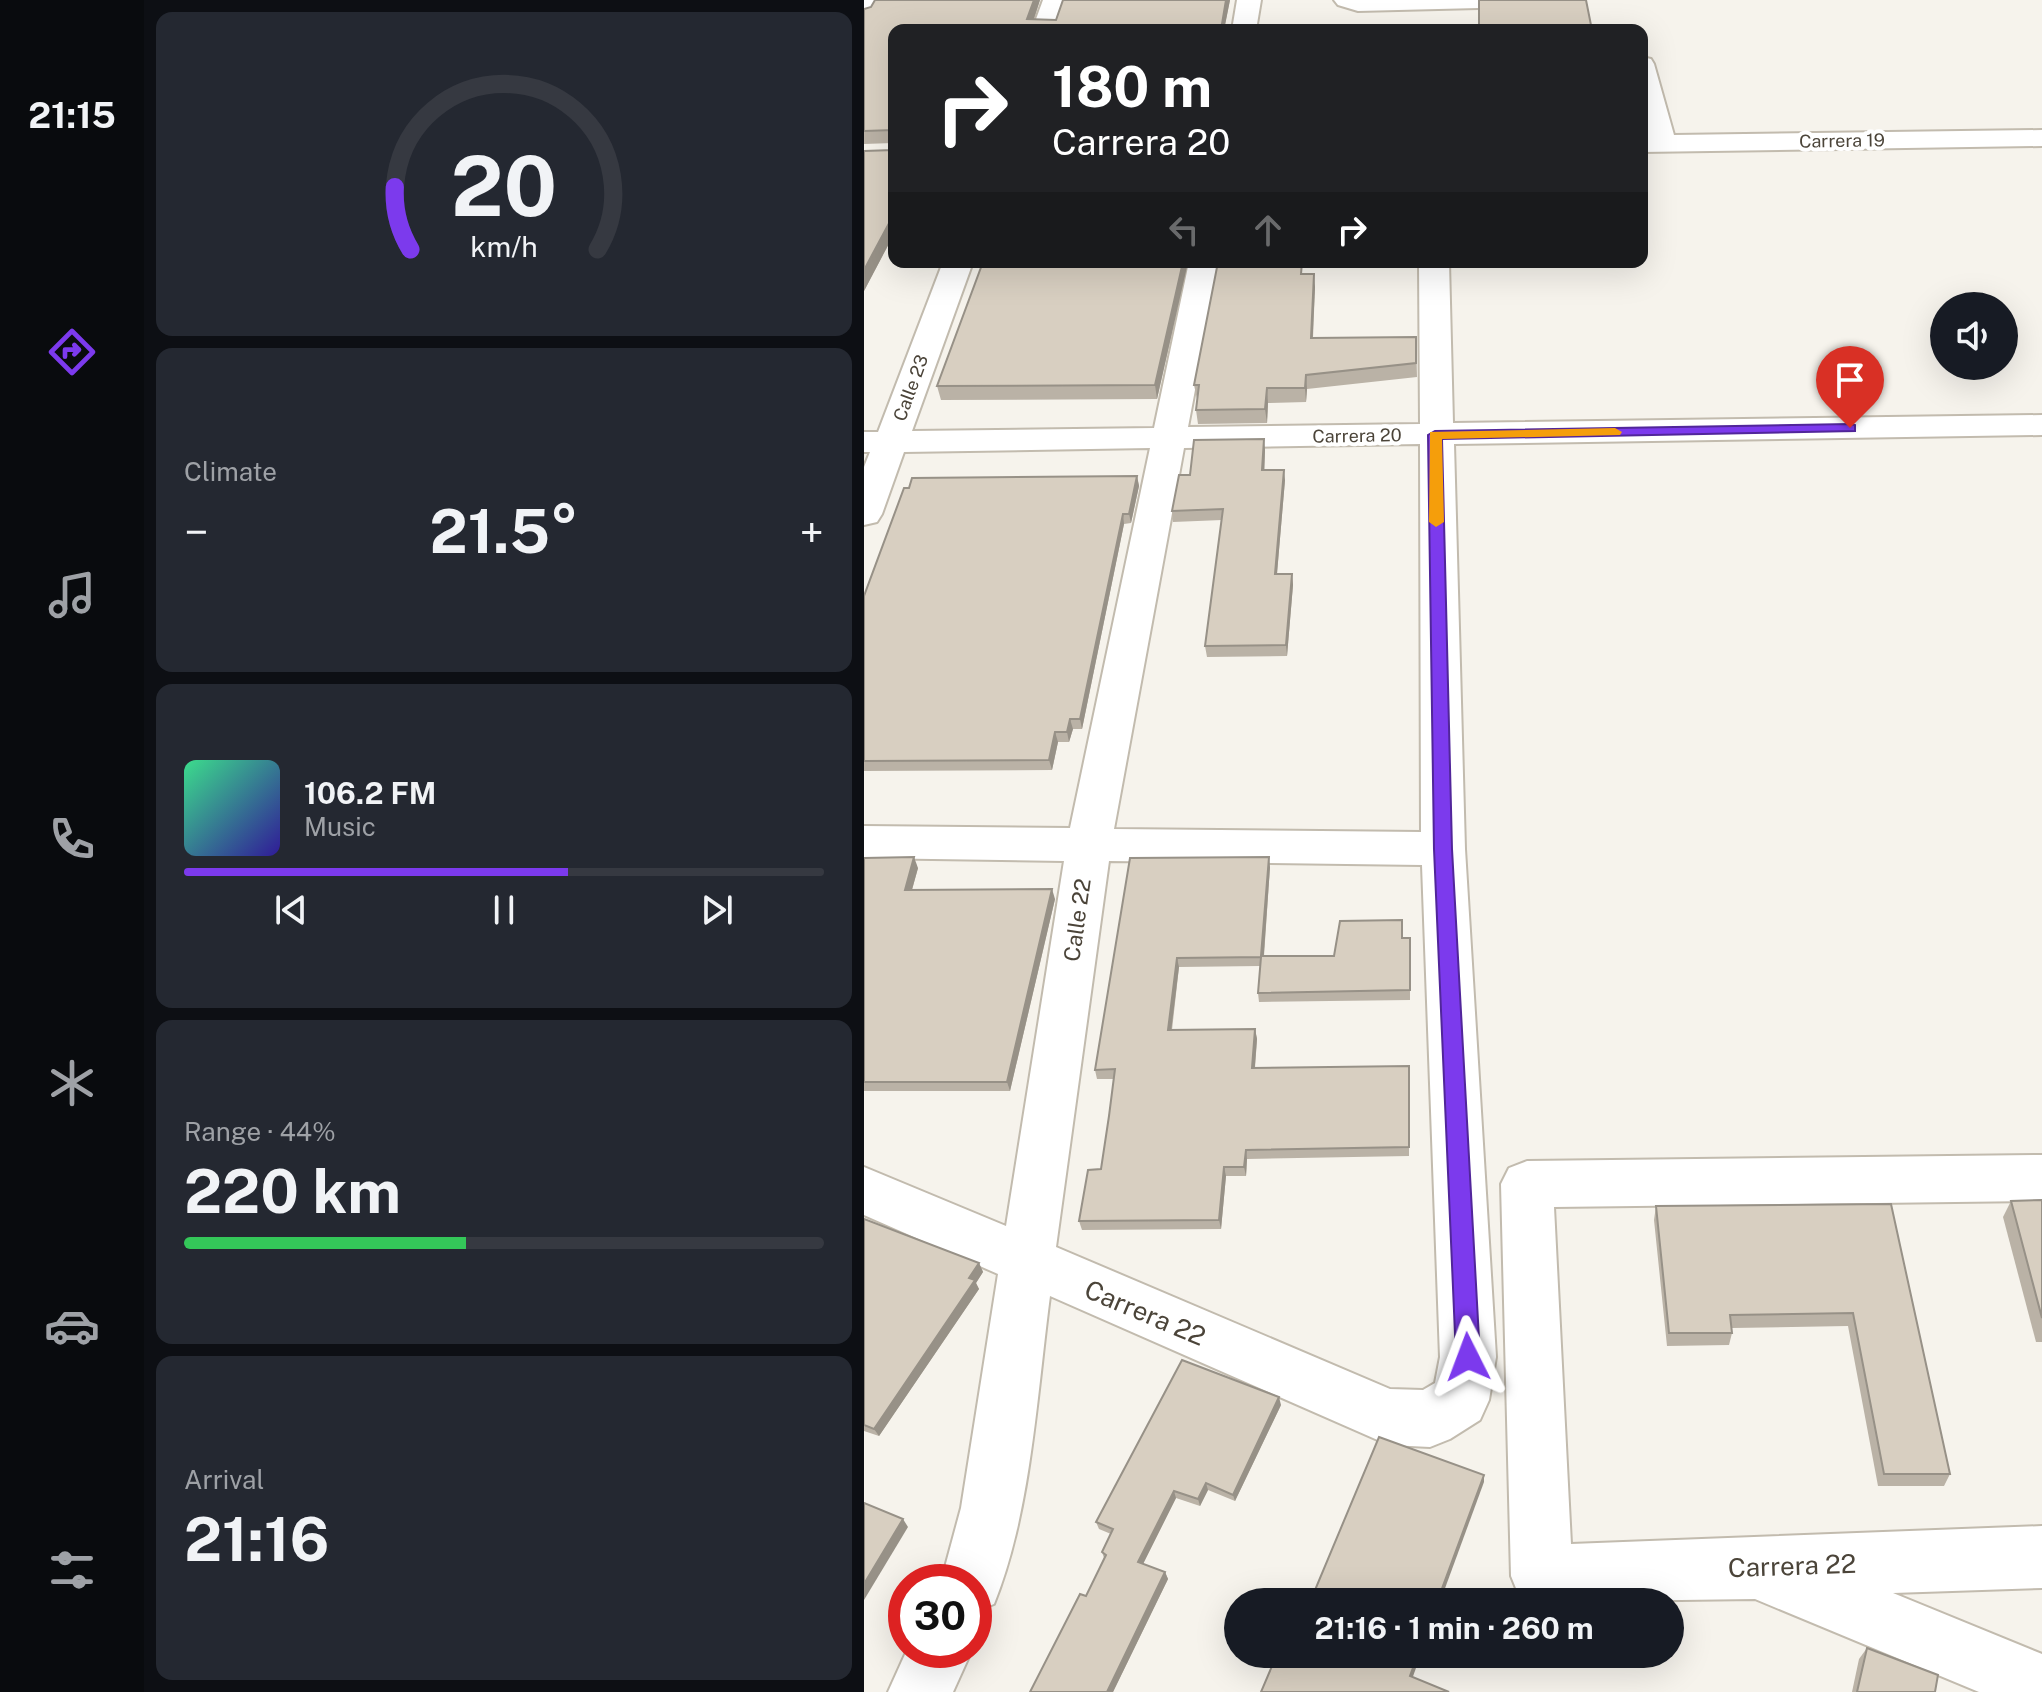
<!DOCTYPE html>
<meta charset="utf-8">
<style>
body{margin:0;font-family:"Public Sans",sans-serif;background:#242831;color:#f1f3f6;height:100vh;display:flex;flex-direction:column;font-size:30px;white-space:nowrap}
*{box-sizing:border-box;margin:0}
p{font-size:26px;color:#9ea1a6}
.icon{flex:none;width:44px;height:44px;fill:none;stroke:currentColor;stroke-width:2;stroke-linecap:round;stroke-linejoin:round}
.map{position:relative;flex:1;overflow:hidden}
.panel{display:flex;flex-direction:column;gap:12px;padding:12px;background:#0d0f14;width:720px}
.panel>*{flex:none}
.top-card{position:absolute;left:24px;top:24px;width:760px;height:244px;border-radius:16px;box-shadow:0 8px 32px #0002;background:#202124;color:#fff;overflow:hidden}
.fabs{position:absolute;left:1066px;top:292px;display:grid;gap:16px}
.fabs a{display:grid;place-items:center;width:88px;height:88px;border-radius:50%;background:#171b24;box-shadow:0 8px 32px #0002;font-size:40px}
.speed{position:absolute;left:24px;top:1564px;display:flex;gap:16px;font-size:40px;font-weight:700;text-align:center}
.speed>*{display:grid;place-content:center;width:104px;height:104px;border-radius:50%;background:#171b24;box-shadow:0 8px 32px #0002;line-height:1}
.speed .limit{border:12px solid #d22;background:#fff;color:#111}
.pin{position:absolute;display:grid;place-items:center;width:68px;height:68px;color:#fff;margin:-82px -34px;border-radius:50% 50% 50% 0;rotate:-45deg;box-shadow:0 0 8px #0007}
.pin .icon{rotate:45deg}
.me{position:absolute;width:88px;margin:-44px;rotate:357deg;stroke-linejoin:round;filter:drop-shadow(0 0 6px #0008)}
.turn{display:flex;align-items:center;gap:28px;height:168px;padding:0 32px;font-size:36px}
.turn .icon{width:104px;height:104px;stroke-width:2.5}
.turn b{display:block;font-size:56px;line-height:68px}
.lanes{display:flex;align-items:center;height:76px;padding:0 32px;background:#0003;justify-content:center;gap:40px;direction:ltr}
.lanes .off{opacity:.35}
.big{font-size:60px;font-weight:700;line-height:1.1}
.panel .widget{flex:1;display:flex;flex-direction:column;justify-content:center;gap:12px;min-width:0;padding:0 28px;border-radius:16px;background:#242831}
.panel .dial{align-items:center;gap:0}
.dial svg{height:208px;overflow:visible;fill:none;stroke:#363941;stroke-width:7;stroke-linecap:round;text-anchor:middle}
.dial text{fill:#f1f3f6;stroke:none}
.song{display:flex;align-items:center;gap:24px}
.cover{width:96px;height:96px;border-radius:12px;background:linear-gradient(135deg,hsl(150 70% 55%),hsl(250 70% 35%))}
.played{height:8px;border-radius:4px;background:linear-gradient(90deg,#7c3aed 60%,#363941 60%)}
.keys{display:flex;justify-content:space-around;direction:ltr}
.heat{display:flex;justify-content:space-between;align-items:center;font-size:44px;direction:ltr}
.charge{height:12px;border-radius:6px;background:linear-gradient(90deg,#34c759 44%,#363941 0)}
.trip{position:absolute;left:360px;top:1588px;width:460px;height:80px;border-radius:40px;background:#171b24;box-shadow:0 8px 32px #0002;font-weight:700;line-height:80px;text-align:center}
main{display:flex;flex:1;min-height:0}
.tab-bar{display:flex;flex-direction:column;width:144px;justify-content:space-around;align-items:center;background:#090b0e;color:#9ea1a6}
.tab-bar .icon{width:56px;height:56px}
.tab-bar .active{color:#7c3aed}
.tab-bar b{font-size:36px;color:#f1f3f6}
.map>svg:first-child{display:block}
.lines{fill:none;stroke-linecap:round;stroke-linejoin:round}
.minor-casing{stroke:#c2bbae;stroke-width:4}
.minor{fill:#fff;fill-rule:evenodd}
.wall{fill:#bab2a6}
.shaded-wall{fill:#979187}
.building{fill:#d8cfc1;stroke:#979187;stroke-width:2}
.route{fill:#7c3aed;stroke:#51269a;stroke-width:2}
.slow{fill:#f59e0b}
.labels{text-anchor:middle;stroke-width:8;stroke-linejoin:round;paint-order:stroke}
.far-street-label{font-size:18px;fill:#4b4439;stroke:#fff}
.street-label{font-size:22px;fill:#4b4439;stroke:#fff}
.near-street-label{font-size:26px;fill:#4b4439;stroke:#fff}
</style>
<main>
<nav class="tab-bar">
<b>21:15</b>
<svg class="icon active" aria-label="directions" viewBox="0 0 24 24"><path d="M12 3l9 9-9 9-9-9zM9 14v-3h6M13 9l2 2-2 2"/></svg>
<svg class="icon" aria-label="music" viewBox="0 0 24 24"><path d="M9 18V5l10-2v13"/><circle cx="6" cy="18" r="3"/><circle cx="16" cy="16" r="3"/></svg>
<svg class="icon" aria-label="phone" viewBox="0 0 24 24"><path d="M5 4h4l2 5-3 2q2 4 5 5l2-3 5 2v4C11 20 4 13 5 4z"/></svg>
<svg class="icon" aria-label="climate" viewBox="0 0 24 24"><path d="M12 3v18M4 7l16 10M4 17L20 7"/></svg>
<svg class="icon" aria-label="car" viewBox="0 0 24 24"><path d="M5 17H2v-5l4-1 3-4h7l3 4 3 1v5h-3M9 17h6M6 11h13"/><circle cx="7" cy="17" r="2"/><circle cx="17" cy="17" r="2"/></svg>
<svg class="icon" aria-label="filters" viewBox="0 0 24 24"><path d="M4 7h16M4 17h16"/><circle cx="9" cy="7" r="2"/><circle cx="15" cy="17" r="2"/></svg>
</nav>
<section class="panel">
<div class="widget dial"><svg viewBox="0 0 100 80">
<path d="M14 69A42 42 0 1 1 86 69"/>
<path d="M14 69A42 42 0 0 1 8 45" stroke="#7c3aed"/>
<text x="50" y="56" font-size="32" font-weight="700">20</text>
<text x="50" y="72" font-size="11">km/h</text>
</svg></div>
<div class="widget"><p>Climate</p>
<div class="heat"><a>−</a><b class="big">21.5°</b><a>+</a></div>
</div>
<div class="widget">
<div class="song"><i class="cover"></i><div><b>106.2 FM</b><p>Music</p></div></div>
<div class="played"></div>
<div class="keys"><svg class="icon" aria-label="previous" viewBox="0 0 24 24"><path d="M18 5L8 12l10 7zM5 5v14"/></svg><svg class="icon" aria-label="pause" viewBox="0 0 24 24"><path d="M8 5v14M16 5v14"/></svg><svg class="icon" aria-label="next" viewBox="0 0 24 24"><path d="M6 5l10 7-10 7zM19 5v14"/></svg></div>
</div>
<div class="widget"><p>Range · 44%</p><b class="big">220 km</b><div class="charge"></div></div>
<div class="widget"><p>Arrival</p><b class="big">21:16</b></div>
</section>
<div class="map">
<svg width="1178" height="1692" viewBox="0 0 1178 1692">
<rect width="100%" height="100%" fill="#f6f3ec"/>
<g class="lines">
<g class="minor-casing">
<g id="minor">
<polygon points="0,0 20,0 8,18 0,20"/>
<polygon points="179,0 203,0 192,30 168,30"/>
<polygon points="373,0 397,0 392,30 368,30"/>
<polygon points="470,0 667,0 663,5 655,7 494,11 474,5"/>
<polygon points="778,57 787,59 790,64 810,135 1178,130 1178,146 778,152 778,136 784,136 778,114"/>
<path d="M79,262h30l-61,169 242,-3 35,-166h30l-31,165 232,-3 -1,-162h30l4,161 589,-8v20l-588,9 11,405 31,508 -7,43 -9,20 -30,19 -20,8 -41,-2 -339,-149c-13,98 -19,217 -56,308l-20,8v-30h-33l20,-74 37,-234 -134,-59v-48l142,59 58,-365 -200,-3v-32l206,2 80,-380 -246,4 -22,62 -5,8 -13,3v-58l6,-15h-6v-20h14zM556,444l1,388 -307,-3 70,-381zM245,861l313,4 18,492 -5,26 -12,7 -33,-1 -334,-142z"/>
<polygon points="1178,1155 1178,1201 690,1207 707,1544 1178,1526 1178,1588 1029,1593 1178,1654 1178,1692 1115,1692 891,1599 666,1602 656,1598 647,1576 637,1184 645,1168 663,1161"/>
<polygon points="43,1650 108,1650 89,1692 24,1692"/>
</g>
</g>
<use href="#minor" class="minor"/>
</g>
<g class="wall">
<polygon points="11,0 176,0 170,20 192,20 366,0 360,30 30,30 30,234 0,291 0,151 29,150 29,143 0,144 0,9 7,7"/>
<polygon points="119,262 324,262 293,399 77,400 73,386"/>
<polygon points="439,274 451,287 449,338 552,337 553,377 443,389 442,402 404,403 403,423 334,424 332,410 333,399 330,385"/>
<polygon points="401,450 400,470 421,480 413,574 428,574 429,585 423,656 343,657 341,646 358,520 309,522 308,511 326,475"/>
<polygon points="273,476 275,486 267,523 260,524 218,729 209,729 205,742 194,742 188,770 0,771 0,596"/>
<polygon points="0,858 54,868 48,890 191,899 146,1091 0,1091"/>
<polygon points="266,858 406,867 400,956 470,956 539,938 546,938 546,1000 395,1002 394,993 396,966 315,967 308,1030 391,1029 393,1039 391,1068 545,1066 545,1156 383,1159 382,1176 362,1176 357,1229 218,1230 215,1221 237,1169 250,1079 233,1079 231,1070"/>
<polygon points="1178,1200 1178,1342 1172,1342 1139,1217 1147,1201"/>
<polygon points="1027,1204 1086,1474 1080,1486 1014,1486 984,1326 868,1328 868,1333 865,1345 803,1346 790,1220 792,1206"/>
<polygon points="0,1219 115,1263 119,1272 112,1283 115,1289 15,1436 0,1431"/>
<polygon points="417,1405 371,1501 344,1490 336,1506 312,1498 279,1564 301,1572 304,1579 249,1692 166,1692 222,1596 240,1558 238,1552 247,1534 235,1529 232,1522"/>
<polygon points="1003,1648 1071,1692 988,1692 995,1659"/>
</g>
<g class="shaded-wall">
<polygon points="170,0 176,0 166,30 163,19"/>
<polygon points="362,0 366,0 360,30 357,30"/>
<polygon points="781,121 780,133 778,133 778,122"/>
<polygon points="30,214 30,234 0,291 0,270"/>
<polygon points="319,262 324,262 293,399 291,385"/>
<polygon points="450,274 451,287 448,352 447,338"/>
<polygon points="442,375 443,389 442,402 441,388"/>
<polygon points="403,388 404,403 403,423 401,409"/>
<polygon points="400,439 401,450 400,481 398,470"/>
<polygon points="420,470 421,480 412,585 411,574"/>
<polygon points="273,476 275,486 267,523 265,514"/>
<polygon points="259,514 260,524 218,729 216,719"/>
<polygon points="428,574 429,585 423,656 422,645"/>
<polygon points="206,719 209,729 205,742 203,732"/>
<polygon points="191,732 194,742 188,770 185,760"/>
<polygon points="50,857 54,868 45,900 41,890"/>
<polygon points="405,857 406,867 399,966 397,956"/>
<polygon points="188,889 191,899 146,1091 143,1082"/>
<polygon points="313,958 315,967 306,1040 304,1030"/>
<polygon points="391,1029 393,1039 390,1077 388,1068"/>
<polygon points="382,1150 383,1159 382,1176 380,1167"/>
<polygon points="360,1167 362,1176 357,1229 355,1220"/>
<polygon points="115,1263 119,1272 112,1283 115,1289 15,1436 10,1429"/>
<polygon points="415,1397 417,1405 371,1501 369,1495"/>
<polygon points="620,1475 620,1482 576,1602 573,1602"/>
<polygon points="342,1483 344,1490 336,1506 334,1499"/>
<polygon points="310,1491 312,1498 277,1568 274,1562"/>
<polygon points="39,1519 44,1527 0,1600 0,1584"/>
<polygon points="301,1572 304,1579 249,1692 243,1692"/>
<polygon points="554,1654 557,1654 547,1682 546,1676"/>
</g>
<g class="building">
<polygon points="11,0 170,0 163,19 192,20 199,0 362,0 357,30 30,30 30,214 0,270 0,151 29,150 29,130 0,131 0,9 7,7"/>
<polygon points="615,0 722,0 728,30 615,30"/>
<polygon points="119,262 319,262 291,385 73,386"/>
<polygon points="354,262 438,262 437,274 450,274 447,338 552,337 552,363 442,375 441,388 403,388 401,409 332,410 335,385 330,385"/>
<polygon points="400,439 398,470 420,470 411,574 428,574 422,645 341,646 359,509 308,511 315,475 326,475 330,440"/>
<polygon points="273,476 265,514 259,514 216,719 206,719 203,732 191,732 185,760 0,761 0,596 40,488 45,488 48,478"/>
<polygon points="50,857 41,890 188,889 143,1082 0,1082 0,858"/>
<polygon points="405,857 397,956 470,956 476,921 538,920 538,938 546,938 546,990 394,993 397,957 313,958 304,1030 391,1029 388,1068 545,1066 545,1147 382,1150 380,1167 360,1167 355,1220 215,1221 224,1170 237,1169 245,1116 251,1069 231,1070 266,858"/>
<polygon points="1178,1200 1178,1318 1147,1201"/>
<polygon points="1027,1204 1086,1474 1020,1474 989,1313 866,1315 868,1333 805,1333 792,1206"/>
<polygon points="0,1219 115,1263 105,1278 111,1280 10,1429 0,1425"/>
<polygon points="318,1360 415,1397 369,1495 342,1483 334,1499 310,1491 274,1562 301,1572 243,1692 166,1692 216,1594 222,1596 242,1555 238,1552 249,1529 232,1522"/>
<polygon points="515,1437 620,1475 573,1602 446,1602"/>
<polygon points="0,1503 39,1519 0,1584"/>
<polygon points="1003,1648 1074,1675 1071,1692 993,1692"/>
<polygon points="424,1654 554,1654 546,1676 585,1692 397,1692 411,1659 420,1663"/>
</g>
<polygon class="route" points="986,424 991,425 991,431 578,439 588,849 616,1357 612,1365 604,1368 596,1365 592,1357 570,849 564,435 571,431"/>
<polygon class="slow" points="751,428 758,432 756,435 578,439 580,522 572,527 565,522 566,432"/>
<g class="labels">
<g class="far-street-label">
<text transform="translate(978 141) rotate(-1)" y="6">Carrera 19</text>
<text transform="translate(47 388) rotate(-70)" y="6">Calle 23</text>
<text transform="translate(493 436) rotate(-1)" y="6">Carrera 20</text>
</g>
<g class="street-label">
<text transform="translate(213 920) rotate(-82)" y="8">Calle 22</text>
</g>
<g class="near-street-label">
<text transform="translate(281 1313) rotate(23)" y="9">Carrera 22</text>
<text transform="translate(928 1566) rotate(-2)" y="9">Carrera 22</text>
</g>
</g>
</svg>
<div class="fabs">
<a><svg class="icon" aria-label="sound" viewBox="0 0 24 24"><path d="M4 9h4l5-4v14l-5-4H4zM17 9q2 3 0 6"/></svg></a>
</div>
<div class="speed"><div class="limit">30</div></div>
<div class="pin" style="left:986px;top:428px;background:#d93025"><svg class="icon" aria-label="arrive" viewBox="0 0 24 24"><path d="M6 21V4h12l-3 4 3 4H6"/></svg></div>
<svg class="me" style="left:604px;top:1357px" viewBox="-20 -20 40 40"><path d="M0-17L14 15 0 8-14 15z" fill="#7c3aed" stroke="#fff" stroke-width="4"/></svg>
<div class="trip">21:16 · 1 min · 260 m</div>
<div class="top-card">
<div class="turn"><svg class="icon" aria-label="right" viewBox="0 0 24 24"><path d="M7 20v-9h11M14 6l5 5-5 5"/></svg><div><b>180 m</b>Carrera 20</div></div>
<div class="lanes"><svg class="icon off" aria-label="left" viewBox="0 0 24 24"><path d="M17 20v-9H6M10 6l-5 5 5 5"/></svg><svg class="icon off" aria-label="ahead" viewBox="0 0 24 24"><path d="M12 20V5M6 11l6-6 6 6"/></svg><svg class="icon" aria-label="right" viewBox="0 0 24 24"><path d="M7 20v-9h11M14 6l5 5-5 5"/></svg></div>
</div>
</div>
</main>
